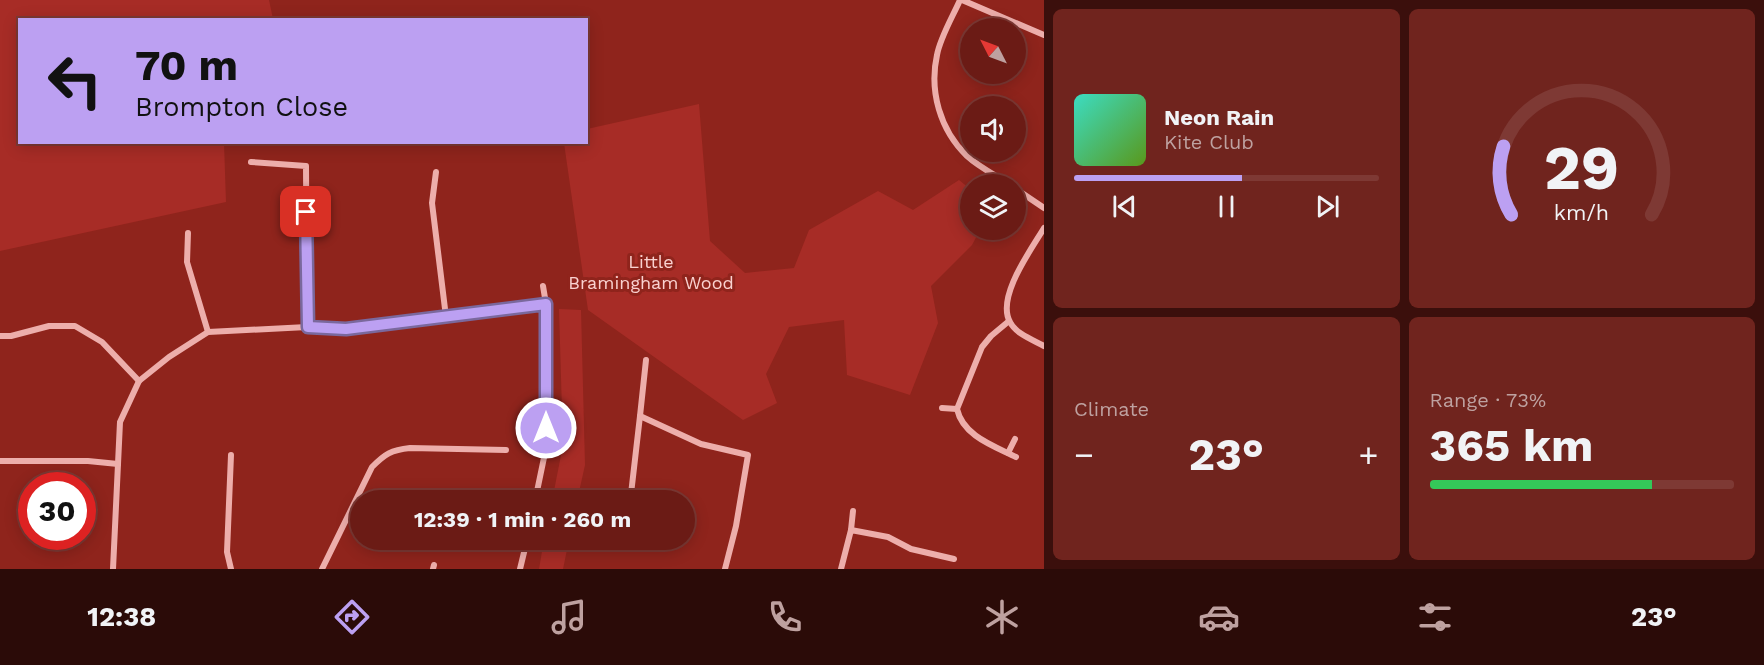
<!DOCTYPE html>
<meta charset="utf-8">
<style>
body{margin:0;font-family:"Work Sans",sans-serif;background:#70241e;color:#f1f3f6;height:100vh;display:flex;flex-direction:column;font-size:22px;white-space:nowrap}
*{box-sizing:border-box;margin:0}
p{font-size:20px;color:#bea1a0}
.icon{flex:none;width:33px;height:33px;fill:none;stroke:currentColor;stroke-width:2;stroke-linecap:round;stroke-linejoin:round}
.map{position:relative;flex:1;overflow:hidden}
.panel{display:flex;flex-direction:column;gap:9px;padding:9px;background:#3b0f0c;width:720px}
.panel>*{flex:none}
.guide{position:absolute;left:18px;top:18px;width:570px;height:126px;border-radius:0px;box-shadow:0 3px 15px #0003,0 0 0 2px #7e3934;background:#bca0f2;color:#111;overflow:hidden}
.needle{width:39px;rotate:312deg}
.tools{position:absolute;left:960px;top:18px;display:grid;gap:12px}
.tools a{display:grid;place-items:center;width:66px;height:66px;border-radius:50%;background:#6b1b15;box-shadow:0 3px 15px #0003,0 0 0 2px #7e3934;font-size:30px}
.speed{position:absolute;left:18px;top:472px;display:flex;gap:12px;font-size:30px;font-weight:700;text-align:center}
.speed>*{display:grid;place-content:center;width:78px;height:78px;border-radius:50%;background:#6b1b15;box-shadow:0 3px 15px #0003,0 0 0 2px #7e3934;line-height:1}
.speed .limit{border:9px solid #d22;background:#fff;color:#111}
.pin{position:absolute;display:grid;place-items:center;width:51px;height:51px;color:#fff;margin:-26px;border-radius:12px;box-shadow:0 3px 9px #0006}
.me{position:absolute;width:66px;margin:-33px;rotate:0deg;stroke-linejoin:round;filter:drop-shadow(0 0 4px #0008)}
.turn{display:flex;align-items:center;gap:21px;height:126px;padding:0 18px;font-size:27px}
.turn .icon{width:78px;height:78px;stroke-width:2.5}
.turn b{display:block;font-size:42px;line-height:51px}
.big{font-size:45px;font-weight:700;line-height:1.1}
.panel .tile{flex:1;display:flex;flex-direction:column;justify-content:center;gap:9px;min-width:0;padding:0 21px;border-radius:9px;background:#70241e}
.panel .dial{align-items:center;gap:0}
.dial svg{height:156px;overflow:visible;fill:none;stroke:#7e3934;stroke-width:7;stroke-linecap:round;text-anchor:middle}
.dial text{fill:#f1f3f6;stroke:none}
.song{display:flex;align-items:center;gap:18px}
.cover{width:72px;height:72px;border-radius:9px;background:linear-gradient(135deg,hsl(170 70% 55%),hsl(90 70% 35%))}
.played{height:6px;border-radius:3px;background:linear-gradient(90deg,#bca0f2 55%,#7e3934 55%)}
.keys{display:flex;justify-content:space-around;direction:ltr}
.heat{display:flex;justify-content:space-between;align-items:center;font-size:33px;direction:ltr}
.charge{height:9px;border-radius:4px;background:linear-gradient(90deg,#34c759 73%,#7e3934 0)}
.panel .tiles{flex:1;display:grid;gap:9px;grid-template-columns:repeat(2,1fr)}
.trip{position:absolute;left:350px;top:490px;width:345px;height:60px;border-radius:30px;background:#6b1b15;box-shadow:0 3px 15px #0003,0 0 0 2px #7e3934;font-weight:700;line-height:60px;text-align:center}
.tab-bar{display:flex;height:96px;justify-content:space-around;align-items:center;background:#2b0b08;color:#bea1a0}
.tab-bar .icon{width:42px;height:42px}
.tab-bar .on{color:#bca0f2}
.tab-bar b{font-size:27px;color:#f1f3f6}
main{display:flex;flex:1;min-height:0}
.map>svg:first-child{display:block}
.green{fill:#a72c26}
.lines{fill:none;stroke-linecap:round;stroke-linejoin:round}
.street{stroke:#edaeab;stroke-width:6}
.route-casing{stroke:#7a689d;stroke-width:15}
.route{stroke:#bca0f2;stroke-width:10}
.labels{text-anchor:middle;stroke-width:6;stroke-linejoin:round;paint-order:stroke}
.park-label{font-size:18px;fill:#fad2d0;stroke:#8f241c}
</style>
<main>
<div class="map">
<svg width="1044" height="569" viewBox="0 0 1044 569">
<rect width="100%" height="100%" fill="#8f241c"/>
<g class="green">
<polygon points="0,0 269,0 273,19 20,20 20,142 224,143 226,202 0,251"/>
<polygon points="699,104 710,241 745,273 794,268 809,230 878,191 913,210 959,180 970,189 970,230 980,230 972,245 931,286 938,323 910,395 847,375 844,320 789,327 766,374 777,403 743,420 588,310 564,143 586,142 587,129"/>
<polygon points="559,309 581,310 585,465 577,501 552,501 563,445"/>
<polygon points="544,540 569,540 563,569 539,569"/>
</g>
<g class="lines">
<g class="street">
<path d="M960,0c-7,16 -20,38 -23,55 -8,36 3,75 30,101 12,11 28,19 42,28"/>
<polyline points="962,0 1044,35"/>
<polyline points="251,162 306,166 307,327"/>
<polyline points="436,172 432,203 446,317"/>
<polyline points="1016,189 1044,208"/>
<path d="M1044,228c-13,22 -48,69 -34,94 6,12 23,18 34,24"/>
<polyline points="188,233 187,262 208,332"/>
<path d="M1009,321l-18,15 -9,11 -25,62c6,27 37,37 59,48"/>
<polyline points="0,336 11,336 49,326 75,326 102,342 139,381"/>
<polyline points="942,408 957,409"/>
<polyline points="640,416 646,360"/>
<polyline points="1008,453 1015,439"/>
<polyline points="231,455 227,552 231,569"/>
<polyline points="0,461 88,461 118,464"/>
<polyline points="631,494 640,416 701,444 748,455 736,526 725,569"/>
<polyline points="535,501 546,448 546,304 543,286"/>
<polyline points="851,530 853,511"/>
<polyline points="113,569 120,422 139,381 169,357 208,332 307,327 346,329 546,304"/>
<path d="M322,569l50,-102c13,-13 19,-17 38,-19l96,2"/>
<polyline points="433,569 434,565"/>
<polyline points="520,569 527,540"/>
<polyline points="841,569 851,530 888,537 911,549 954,559"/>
</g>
</g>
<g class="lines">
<g class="route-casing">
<polyline id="route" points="306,212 308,327 346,329 546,304 546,428"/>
</g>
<use href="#route" class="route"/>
</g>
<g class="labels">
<g class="park-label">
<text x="651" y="268">Little<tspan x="651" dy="21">Bramingham Wood</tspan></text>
</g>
</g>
</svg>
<div class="tools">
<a><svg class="needle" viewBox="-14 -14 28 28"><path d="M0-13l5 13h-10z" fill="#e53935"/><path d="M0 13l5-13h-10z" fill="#bea1a0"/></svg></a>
<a><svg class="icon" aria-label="sound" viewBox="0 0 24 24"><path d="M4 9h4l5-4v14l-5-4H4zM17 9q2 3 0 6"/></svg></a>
<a><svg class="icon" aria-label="layers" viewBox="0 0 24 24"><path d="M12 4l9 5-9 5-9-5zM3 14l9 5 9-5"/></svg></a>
</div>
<div class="speed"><div class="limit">30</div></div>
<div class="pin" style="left:306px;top:212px;background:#d93025"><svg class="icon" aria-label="arrive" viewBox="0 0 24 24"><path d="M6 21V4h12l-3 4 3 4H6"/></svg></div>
<svg class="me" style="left:546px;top:428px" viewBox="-20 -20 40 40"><circle r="17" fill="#bca0f2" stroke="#fff" stroke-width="3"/><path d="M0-11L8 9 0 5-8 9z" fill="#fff"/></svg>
<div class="trip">12:39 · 1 min · 260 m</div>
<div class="guide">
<div class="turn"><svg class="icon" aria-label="left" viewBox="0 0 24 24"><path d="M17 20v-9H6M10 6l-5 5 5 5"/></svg><div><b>70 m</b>Brompton Close</div></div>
</div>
</div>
<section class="panel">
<div class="tiles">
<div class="tile">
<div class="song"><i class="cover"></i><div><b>Neon Rain</b><p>Kite Club</p></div></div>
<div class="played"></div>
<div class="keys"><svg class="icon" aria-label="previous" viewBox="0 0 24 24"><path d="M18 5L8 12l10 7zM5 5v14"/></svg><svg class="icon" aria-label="pause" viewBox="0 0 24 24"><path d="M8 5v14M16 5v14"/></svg><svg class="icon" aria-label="next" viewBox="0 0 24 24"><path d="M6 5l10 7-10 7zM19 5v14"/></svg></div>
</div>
<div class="tile dial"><svg viewBox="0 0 100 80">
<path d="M14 69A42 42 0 1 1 86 69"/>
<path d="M14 69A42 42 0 0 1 10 34" stroke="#bca0f2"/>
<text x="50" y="56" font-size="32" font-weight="700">29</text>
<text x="50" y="72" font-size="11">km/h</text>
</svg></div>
<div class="tile"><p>Climate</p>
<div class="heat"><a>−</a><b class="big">23°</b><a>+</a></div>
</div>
<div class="tile"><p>Range · 73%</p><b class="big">365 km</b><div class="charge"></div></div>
</div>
</section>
</main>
<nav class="tab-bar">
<b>12:38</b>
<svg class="icon on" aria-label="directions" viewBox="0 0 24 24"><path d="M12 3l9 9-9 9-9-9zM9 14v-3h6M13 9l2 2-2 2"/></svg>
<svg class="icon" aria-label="music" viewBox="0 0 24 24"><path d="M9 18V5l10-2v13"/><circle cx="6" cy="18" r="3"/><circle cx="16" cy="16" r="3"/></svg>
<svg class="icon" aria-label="phone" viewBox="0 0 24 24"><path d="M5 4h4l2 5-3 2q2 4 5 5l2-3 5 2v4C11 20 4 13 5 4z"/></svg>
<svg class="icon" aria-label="climate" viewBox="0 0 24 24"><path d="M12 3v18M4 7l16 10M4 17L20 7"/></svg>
<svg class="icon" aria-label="car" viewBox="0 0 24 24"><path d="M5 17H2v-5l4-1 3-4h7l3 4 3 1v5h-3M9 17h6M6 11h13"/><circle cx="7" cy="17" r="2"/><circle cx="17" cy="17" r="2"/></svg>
<svg class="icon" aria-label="filters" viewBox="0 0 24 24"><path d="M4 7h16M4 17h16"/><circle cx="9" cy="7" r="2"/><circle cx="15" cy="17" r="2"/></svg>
<b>23°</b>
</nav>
